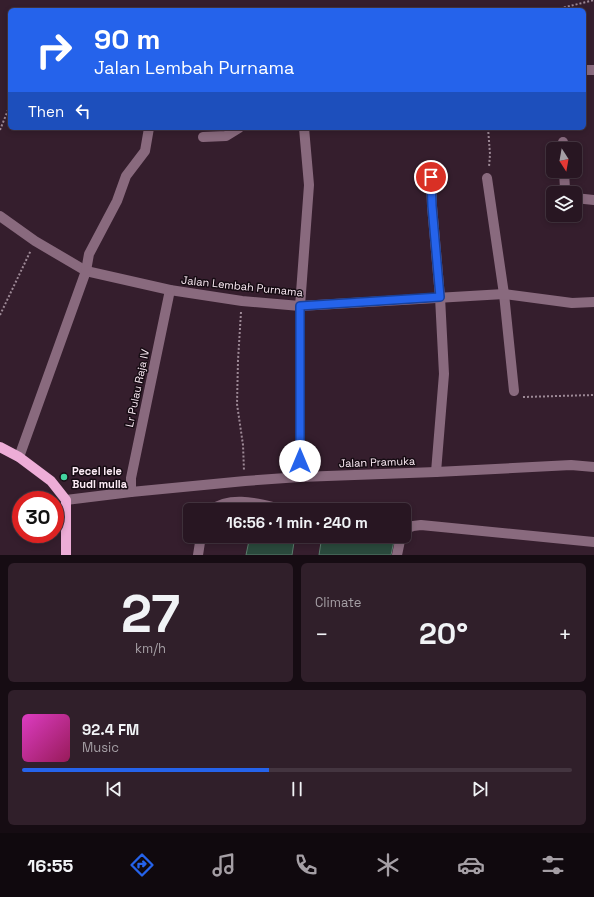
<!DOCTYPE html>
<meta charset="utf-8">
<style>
body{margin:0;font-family:"Space Grotesk",sans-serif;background:#301f2a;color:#f1f3f6;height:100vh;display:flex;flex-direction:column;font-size:15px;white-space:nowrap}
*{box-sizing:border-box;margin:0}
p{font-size:13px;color:#a59fa5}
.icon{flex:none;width:22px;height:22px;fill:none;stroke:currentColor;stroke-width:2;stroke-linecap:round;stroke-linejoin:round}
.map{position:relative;height:555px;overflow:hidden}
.drawer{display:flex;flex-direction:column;gap:8px;padding:8px;background:#160c13;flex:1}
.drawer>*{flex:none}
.top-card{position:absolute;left:8px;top:8px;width:578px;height:122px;border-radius:6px;box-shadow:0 2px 6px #0003,0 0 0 1px #443540;background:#2563eb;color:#fff;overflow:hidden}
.needle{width:26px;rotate:169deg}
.buttons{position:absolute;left:546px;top:142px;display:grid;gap:8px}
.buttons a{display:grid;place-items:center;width:36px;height:36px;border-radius:6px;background:#281622;box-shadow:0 2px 6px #0003,0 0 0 1px #443540;font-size:20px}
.speed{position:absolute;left:12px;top:491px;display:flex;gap:8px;font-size:20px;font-weight:700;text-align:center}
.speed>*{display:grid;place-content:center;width:52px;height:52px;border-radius:50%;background:#281622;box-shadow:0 2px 6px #0003,0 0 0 1px #443540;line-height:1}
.speed .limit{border:6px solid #d22;background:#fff;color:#111}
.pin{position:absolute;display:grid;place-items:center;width:34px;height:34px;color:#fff;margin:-17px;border:2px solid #fff;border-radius:50%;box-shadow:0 1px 4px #0007}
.me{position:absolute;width:44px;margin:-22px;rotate:0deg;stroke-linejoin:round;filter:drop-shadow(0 0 3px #0008)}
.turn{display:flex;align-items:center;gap:14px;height:84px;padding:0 20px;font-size:18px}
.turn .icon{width:52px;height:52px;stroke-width:2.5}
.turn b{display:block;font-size:28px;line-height:34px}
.then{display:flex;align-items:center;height:38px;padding:0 20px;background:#0003;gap:8px;font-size:15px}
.big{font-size:30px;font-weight:700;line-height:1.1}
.drawer .widget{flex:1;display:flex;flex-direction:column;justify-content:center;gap:6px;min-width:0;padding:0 14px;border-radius:6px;background:#301f2a}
.drawer .dial{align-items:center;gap:0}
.dial b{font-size:52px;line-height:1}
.song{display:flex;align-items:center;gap:12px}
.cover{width:48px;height:48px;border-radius:6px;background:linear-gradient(135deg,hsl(310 70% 55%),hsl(330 70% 35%))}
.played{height:4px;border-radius:2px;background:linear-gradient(90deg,#2563eb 45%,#443540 45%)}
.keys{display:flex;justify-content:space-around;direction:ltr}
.heat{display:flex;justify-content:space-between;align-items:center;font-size:22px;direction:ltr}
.drawer .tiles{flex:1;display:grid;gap:8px;grid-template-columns:1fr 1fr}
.widget:last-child{grid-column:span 2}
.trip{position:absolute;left:183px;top:503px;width:228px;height:40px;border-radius:6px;background:#281622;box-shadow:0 2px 6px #0003,0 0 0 1px #443540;font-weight:700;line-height:40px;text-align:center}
.menu{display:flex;height:64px;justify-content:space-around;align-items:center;background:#10090e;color:#a59fa5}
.menu .icon{width:28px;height:28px}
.menu .current{color:#2563eb}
.menu b{font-size:18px;color:#f1f3f6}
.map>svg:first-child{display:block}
.building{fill:#2a493c;stroke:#5b7c6d}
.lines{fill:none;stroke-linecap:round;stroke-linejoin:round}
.path{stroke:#9d8996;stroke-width:2;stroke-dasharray:2 2;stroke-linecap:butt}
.minor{stroke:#896a7e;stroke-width:10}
.major{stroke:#edadd7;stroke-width:10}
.route-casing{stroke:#184099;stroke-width:10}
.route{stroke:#2563eb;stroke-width:7}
.poi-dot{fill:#43d4a0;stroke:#160c13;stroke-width:1.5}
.labels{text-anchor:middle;stroke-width:3;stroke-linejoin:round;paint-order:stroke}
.street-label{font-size:11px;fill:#fcebf5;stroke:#160c13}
.poi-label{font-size:11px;font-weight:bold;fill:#fcebf5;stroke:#160c13;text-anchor:start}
</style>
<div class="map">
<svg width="594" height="555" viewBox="0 0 594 555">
<rect width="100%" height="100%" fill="#351e2d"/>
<g class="building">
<polygon points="250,536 295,536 292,555 246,555"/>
<polygon points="322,536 395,536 391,555 319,555"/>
</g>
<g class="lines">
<g class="path">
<polyline points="500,10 562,8 594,0"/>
<polyline points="488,128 490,154 489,167"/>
<polyline points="0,130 10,105"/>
<polyline points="241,312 238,360 237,404 243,445 244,471"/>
<polyline points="0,315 31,250"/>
<polyline points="523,397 594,395"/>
</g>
<g class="minor">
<polyline points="584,70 594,70"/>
<polyline points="203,137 226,136 239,128"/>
<polyline points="563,142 563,149"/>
<polyline points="564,171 565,189 566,193"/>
<polyline points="431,177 432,206 440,297 444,374 436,472"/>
<polyline points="487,178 504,294 514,391"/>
<polyline points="575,198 594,200"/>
<polyline points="0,216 35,241 86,271 170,290 242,301 300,306 504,294 572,303 594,302"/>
<polyline points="19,457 86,271 89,254 117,201 126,176 145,151 149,128"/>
<polyline points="300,477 300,306 309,185 304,128"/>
<polyline points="131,492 131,478 170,290"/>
<polyline points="66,500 131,492 245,481 300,477 436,472 571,465 594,467"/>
<path d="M211,510c22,-16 51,-5 75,0"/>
<polyline points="404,531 405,529 413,526 421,525 594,542"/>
<polyline points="198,555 201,536"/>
<polyline points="397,555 401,536"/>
</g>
<polyline class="major" points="0,447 19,457 51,481 66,500 66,555"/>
</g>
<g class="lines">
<g class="route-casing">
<polyline id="route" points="300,461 300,306 440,297 432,206 431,177"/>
</g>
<use href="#route" class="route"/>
</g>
<circle class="poi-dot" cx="64" cy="477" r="4"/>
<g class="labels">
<g class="street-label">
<text transform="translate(242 286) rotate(6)" y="4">Jalan Lembah Purnama</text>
<text transform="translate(137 388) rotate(-78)" y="4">Lr Pulau Raja IV</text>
<text transform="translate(377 462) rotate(-2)" y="4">Jalan Pramuka</text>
</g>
<g class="poi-label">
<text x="72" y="475">Pecel lele<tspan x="72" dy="13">Budi mulia</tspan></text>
</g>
</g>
</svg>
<div class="buttons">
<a><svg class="needle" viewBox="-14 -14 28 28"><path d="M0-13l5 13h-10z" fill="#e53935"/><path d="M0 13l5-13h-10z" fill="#a59fa5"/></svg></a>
<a><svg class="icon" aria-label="layers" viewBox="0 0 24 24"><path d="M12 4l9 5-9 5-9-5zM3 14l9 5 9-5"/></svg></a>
</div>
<div class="speed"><div class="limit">30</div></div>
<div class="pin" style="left:431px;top:177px;background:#d93025"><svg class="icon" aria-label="arrive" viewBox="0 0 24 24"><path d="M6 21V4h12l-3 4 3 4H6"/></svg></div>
<svg class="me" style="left:300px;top:461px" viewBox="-20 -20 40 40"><circle r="19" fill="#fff"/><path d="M0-13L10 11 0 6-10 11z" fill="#2563eb"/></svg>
<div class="trip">16:56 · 1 min · 240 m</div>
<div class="top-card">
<div class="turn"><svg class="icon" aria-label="right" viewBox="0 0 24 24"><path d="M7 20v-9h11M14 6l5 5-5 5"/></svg><div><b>90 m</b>Jalan Lembah Purnama</div></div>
<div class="then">Then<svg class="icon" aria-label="left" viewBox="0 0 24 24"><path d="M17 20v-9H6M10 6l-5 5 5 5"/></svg></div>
</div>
</div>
<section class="drawer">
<div class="tiles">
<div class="widget dial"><b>27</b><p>km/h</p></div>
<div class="widget"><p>Climate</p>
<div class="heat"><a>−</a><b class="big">20°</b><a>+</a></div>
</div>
<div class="widget">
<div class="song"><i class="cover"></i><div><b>92.4 FM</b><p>Music</p></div></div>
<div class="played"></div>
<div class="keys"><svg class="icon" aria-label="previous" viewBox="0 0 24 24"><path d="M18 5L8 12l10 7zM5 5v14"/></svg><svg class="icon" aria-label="pause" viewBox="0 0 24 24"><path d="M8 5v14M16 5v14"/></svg><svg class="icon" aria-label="next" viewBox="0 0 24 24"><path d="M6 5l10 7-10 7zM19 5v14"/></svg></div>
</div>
</div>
</section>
<nav class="menu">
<b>16:55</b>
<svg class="icon current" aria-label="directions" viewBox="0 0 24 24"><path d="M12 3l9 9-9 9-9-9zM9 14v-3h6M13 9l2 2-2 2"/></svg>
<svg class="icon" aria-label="music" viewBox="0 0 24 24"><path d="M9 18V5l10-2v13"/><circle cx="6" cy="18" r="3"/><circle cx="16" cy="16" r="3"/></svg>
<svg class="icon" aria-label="phone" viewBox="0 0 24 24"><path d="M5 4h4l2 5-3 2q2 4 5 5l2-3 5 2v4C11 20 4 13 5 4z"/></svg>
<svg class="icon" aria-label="climate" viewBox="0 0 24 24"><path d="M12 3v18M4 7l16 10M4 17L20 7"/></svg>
<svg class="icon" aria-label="car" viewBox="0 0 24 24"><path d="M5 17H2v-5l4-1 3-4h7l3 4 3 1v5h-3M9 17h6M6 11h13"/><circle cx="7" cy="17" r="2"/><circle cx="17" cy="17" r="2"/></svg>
<svg class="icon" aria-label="filters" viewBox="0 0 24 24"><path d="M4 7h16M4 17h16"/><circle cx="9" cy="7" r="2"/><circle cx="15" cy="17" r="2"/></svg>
</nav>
